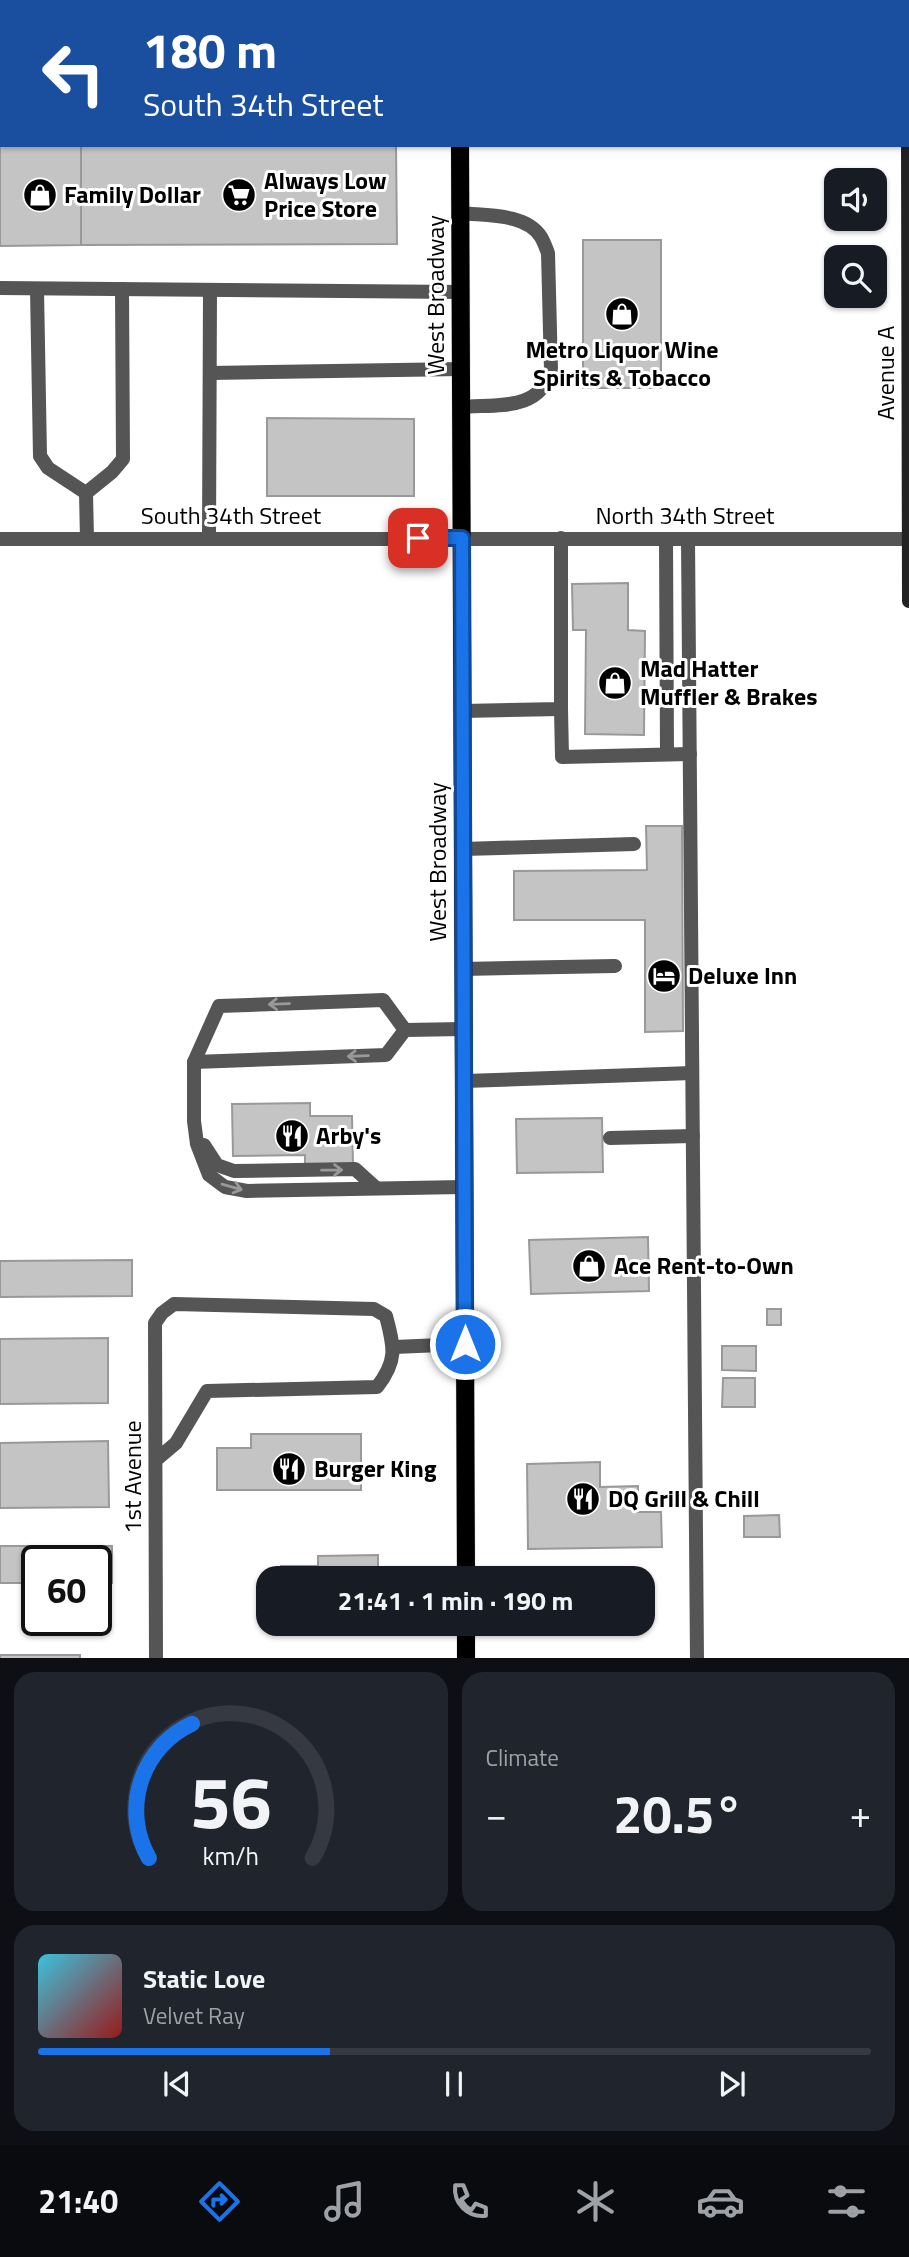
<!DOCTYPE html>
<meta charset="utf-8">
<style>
body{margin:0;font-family:"Titillium Web",sans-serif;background:#20242c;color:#f1f3f6;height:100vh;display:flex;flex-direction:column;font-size:26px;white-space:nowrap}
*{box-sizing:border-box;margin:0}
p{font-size:23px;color:#9ea1a6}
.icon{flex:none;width:38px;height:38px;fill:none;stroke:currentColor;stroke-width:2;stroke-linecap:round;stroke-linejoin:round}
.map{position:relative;height:1658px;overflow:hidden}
.details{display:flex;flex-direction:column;gap:14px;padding:14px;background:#0d0f14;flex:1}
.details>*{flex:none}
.hud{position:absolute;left:0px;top:0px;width:910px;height:147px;box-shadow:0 2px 5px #0004;background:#1a4fa0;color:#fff;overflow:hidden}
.buttons{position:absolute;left:824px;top:168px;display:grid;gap:14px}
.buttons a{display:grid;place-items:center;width:63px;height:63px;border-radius:14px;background:#171b24;box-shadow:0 2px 5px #0004;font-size:35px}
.speed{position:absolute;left:21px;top:1545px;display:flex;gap:14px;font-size:35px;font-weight:700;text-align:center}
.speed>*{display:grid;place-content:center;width:91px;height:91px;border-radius:50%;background:#171b24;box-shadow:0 2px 5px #0004;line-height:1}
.speed .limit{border:4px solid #111;border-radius:10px;background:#fff;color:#111}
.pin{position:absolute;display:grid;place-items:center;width:60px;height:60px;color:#fff;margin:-30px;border-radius:14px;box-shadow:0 4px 10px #0006}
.me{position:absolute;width:77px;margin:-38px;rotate:0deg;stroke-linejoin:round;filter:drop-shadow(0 0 5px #0008)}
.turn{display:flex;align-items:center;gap:24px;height:147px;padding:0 28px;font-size:32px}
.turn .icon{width:91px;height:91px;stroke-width:2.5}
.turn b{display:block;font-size:49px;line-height:60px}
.big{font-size:52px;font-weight:700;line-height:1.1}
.details .card{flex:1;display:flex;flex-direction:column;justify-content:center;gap:10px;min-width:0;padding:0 24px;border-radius:21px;background:#20242c}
.details .dial{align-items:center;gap:0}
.dial svg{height:182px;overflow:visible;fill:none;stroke:#363941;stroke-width:7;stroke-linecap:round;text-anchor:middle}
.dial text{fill:#f1f3f6;stroke:none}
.song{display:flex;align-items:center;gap:21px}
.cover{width:84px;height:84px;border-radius:10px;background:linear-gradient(135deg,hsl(190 70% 55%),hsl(0 70% 35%))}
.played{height:7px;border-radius:4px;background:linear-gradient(90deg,#1a73e8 35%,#363941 35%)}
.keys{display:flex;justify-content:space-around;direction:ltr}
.heat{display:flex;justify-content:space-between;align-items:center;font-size:38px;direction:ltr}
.details .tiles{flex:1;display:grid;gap:14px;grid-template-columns:1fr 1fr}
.card:last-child{grid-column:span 2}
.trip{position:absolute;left:256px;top:1566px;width:399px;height:70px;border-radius:21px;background:#171b24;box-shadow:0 2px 5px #0004;font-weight:700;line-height:70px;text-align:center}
.tab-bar{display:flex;height:112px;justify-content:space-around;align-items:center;background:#090b0e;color:#9ea1a6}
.tab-bar .icon{width:49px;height:49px}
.tab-bar .selected{color:#1a73e8}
.tab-bar b{font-size:32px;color:#f1f3f6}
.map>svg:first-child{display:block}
.building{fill:#c4c4c4;stroke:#999;stroke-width:2}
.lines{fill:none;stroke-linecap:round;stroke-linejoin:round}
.primary-casing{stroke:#dbdbdb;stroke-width:19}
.lane{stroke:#555;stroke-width:14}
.street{stroke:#555;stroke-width:14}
.secondary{stroke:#222;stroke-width:14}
.primary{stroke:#000;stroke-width:18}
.oneway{stroke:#999}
.route-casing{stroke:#114b97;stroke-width:18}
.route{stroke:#1a73e8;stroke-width:12}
.labels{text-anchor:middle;stroke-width:6;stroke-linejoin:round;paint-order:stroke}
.poi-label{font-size:24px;font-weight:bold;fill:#000;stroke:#fff;text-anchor:start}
.street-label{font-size:24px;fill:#000;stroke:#fff}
</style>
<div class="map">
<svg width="909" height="1659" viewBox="0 0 909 1659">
<rect width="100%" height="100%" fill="#fff"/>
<g class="building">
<rect x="96" y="0" width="309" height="2"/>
<rect x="541" y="0" width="130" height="2"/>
<polygon points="0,62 2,62 2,145 81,145 81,245 0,246"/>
<polygon points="81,145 396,145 397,244 81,245"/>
<rect x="583" y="240" width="78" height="148"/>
<polygon points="267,418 414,419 414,496 267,496"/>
<polygon points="628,583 628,630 645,631 644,735 585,734 586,630 573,630 572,584"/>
<polygon points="646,826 682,826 683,1031 645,1032 645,920 514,920 514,871 647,870"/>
<polygon points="310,1103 310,1116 352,1116 353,1165 305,1166 305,1155 233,1156 232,1104"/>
<polygon points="602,1118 603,1172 517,1173 516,1119"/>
<polygon points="648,1237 649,1291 531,1294 529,1240"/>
<polygon points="132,1260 132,1296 0,1297 0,1261"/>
<rect x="767" y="1309" width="14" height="16"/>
<polygon points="108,1338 108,1403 0,1404 0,1339"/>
<polygon points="722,1346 756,1346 756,1371 722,1370"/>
<polygon points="723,1378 755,1378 755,1407 722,1407"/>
<polygon points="251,1434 361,1434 361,1490 217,1490 217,1448 251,1448"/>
<polygon points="108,1441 109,1507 0,1508 0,1443"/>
<polygon points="600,1462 600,1487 638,1486 638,1512 661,1512 662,1547 528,1549 527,1464"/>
<polygon points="779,1515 780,1537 744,1537 744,1516"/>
<polygon points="0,1546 112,1546 112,1583 96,1583 96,1561 37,1561 37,1583 0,1583"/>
<polygon points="378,1555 378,1578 318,1578 318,1556"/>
<rect x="281" y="1566" width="37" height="12"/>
<polygon points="318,1624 379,1624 379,1626 318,1627"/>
<rect x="0" y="1655" width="80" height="4"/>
</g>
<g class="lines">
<g class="primary-casing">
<g id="primary">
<polyline points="460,0 460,2"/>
<polyline points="460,145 466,1578"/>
<polyline points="466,1624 466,1659"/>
</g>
</g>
<g class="lane">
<polyline points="55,2 55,0"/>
<polyline points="694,2 694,0"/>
<polyline points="0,16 2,16"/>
<path d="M461,213c25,3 65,0 80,24 3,5 5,11 7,16l3,117c-11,42 -55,34 -90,37"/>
<polyline points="0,288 461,292"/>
<polyline points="37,289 40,456 48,468 86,493"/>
<polyline points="210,373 461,369"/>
<polyline points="87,539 86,493 112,472 123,459 122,289"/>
<polyline points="209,539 210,291"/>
<polyline points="666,539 667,754"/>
<polyline points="688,539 697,1659"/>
<polyline points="561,709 562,757 690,754"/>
<polyline points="463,711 561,709 561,538"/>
<polyline points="463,849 634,844"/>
<polyline points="463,969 615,966"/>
<polyline points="405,1030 383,1000 219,1006 194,1062 194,1121 197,1144 209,1175 225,1187 247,1191 463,1187"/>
<polyline points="194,1062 386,1055 405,1030 463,1029"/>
<polyline points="465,1081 692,1073"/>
<polyline points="610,1138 693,1136"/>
<polyline points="204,1145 217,1165 234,1171 355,1169 375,1187"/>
<polyline points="394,1347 465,1344"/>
<path d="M156,1460l20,-17 31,-52 170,-4c21,-27 17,-40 9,-71l-12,-7 -200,-5 -12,9 -7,10 1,336"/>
</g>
<polyline class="street" points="0,539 909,539"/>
<g class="secondary">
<polyline points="908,0 908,2"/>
<polyline points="908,145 909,601"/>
</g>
<use href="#primary" class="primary"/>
</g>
<defs><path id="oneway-shaft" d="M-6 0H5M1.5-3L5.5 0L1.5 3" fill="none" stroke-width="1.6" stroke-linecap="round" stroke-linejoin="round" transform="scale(1.75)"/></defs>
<g class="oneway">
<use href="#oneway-shaft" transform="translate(279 1004) rotate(178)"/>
<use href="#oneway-shaft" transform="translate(358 1056) rotate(178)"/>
<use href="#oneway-shaft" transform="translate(332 1170) rotate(-1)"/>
<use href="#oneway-shaft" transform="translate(232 1187) rotate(16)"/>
</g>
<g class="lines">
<g class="route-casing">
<polyline id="route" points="418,538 462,538 465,1344"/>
</g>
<use href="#route" class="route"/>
</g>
<defs>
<g id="shop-disc" transform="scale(1.75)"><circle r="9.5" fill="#000" stroke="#fff"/><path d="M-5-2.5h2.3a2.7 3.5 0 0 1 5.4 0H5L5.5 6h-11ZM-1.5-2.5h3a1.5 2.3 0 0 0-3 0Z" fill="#fff"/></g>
<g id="supermarket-disc" transform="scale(1.75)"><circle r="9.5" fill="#000" stroke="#fff"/><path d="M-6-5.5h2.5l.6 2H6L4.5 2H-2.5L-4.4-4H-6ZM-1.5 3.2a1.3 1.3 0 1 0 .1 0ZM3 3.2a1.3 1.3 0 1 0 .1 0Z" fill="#fff"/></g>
<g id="hotel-disc" transform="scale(1.75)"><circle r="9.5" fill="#000" stroke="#fff"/><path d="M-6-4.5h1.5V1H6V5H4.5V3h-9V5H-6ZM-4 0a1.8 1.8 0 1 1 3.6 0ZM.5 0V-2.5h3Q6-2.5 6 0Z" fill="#fff"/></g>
<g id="restaurant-disc" transform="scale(1.75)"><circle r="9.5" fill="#000" stroke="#fff"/><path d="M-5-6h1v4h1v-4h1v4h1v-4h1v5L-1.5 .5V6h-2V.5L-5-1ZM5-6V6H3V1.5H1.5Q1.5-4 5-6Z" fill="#fff"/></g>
</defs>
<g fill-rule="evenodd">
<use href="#shop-disc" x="40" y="195"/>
<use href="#supermarket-disc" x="239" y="195"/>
<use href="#shop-disc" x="622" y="314"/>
<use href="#shop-disc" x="615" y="683"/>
<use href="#hotel-disc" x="664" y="976"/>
<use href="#restaurant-disc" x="292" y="1136"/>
<use href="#shop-disc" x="589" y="1266"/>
<use href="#restaurant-disc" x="289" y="1469"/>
<use href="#restaurant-disc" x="583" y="1499"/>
</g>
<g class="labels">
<g class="poi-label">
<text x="264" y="189">Always Low<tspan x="264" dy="28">Price Store</tspan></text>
<text x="64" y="203">Family Dollar</text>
<text x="622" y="358" text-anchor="middle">Metro Liquor Wine<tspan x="622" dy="28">Spirits &amp; Tobacco</tspan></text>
<text x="640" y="677">Mad Hatter<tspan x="640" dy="28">Muffler &amp; Brakes</tspan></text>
<text x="688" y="984">Deluxe Inn</text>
<text x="316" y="1144">Arby's</text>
<text x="614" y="1274">Ace Rent-to-Own</text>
<text x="314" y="1477">Burger King</text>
<text x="608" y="1507">DQ Grill &amp; Chill</text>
</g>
<g class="street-label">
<text transform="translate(436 295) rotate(-90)" y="8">West Broadway</text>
<text transform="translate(886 373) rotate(-90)" y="8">Avenue A</text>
<text x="231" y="524">South 34th Street</text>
<text x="685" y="524">North 34th Street</text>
<text transform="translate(438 862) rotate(-90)" y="8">West Broadway</text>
<text transform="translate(133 1477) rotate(-90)" y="8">1st Avenue</text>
</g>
</g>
</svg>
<div class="buttons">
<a><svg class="icon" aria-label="sound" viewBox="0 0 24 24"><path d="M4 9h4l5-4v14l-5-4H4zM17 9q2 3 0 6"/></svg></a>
<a><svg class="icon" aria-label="search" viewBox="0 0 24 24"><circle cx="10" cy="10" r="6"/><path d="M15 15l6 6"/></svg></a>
</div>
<div class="speed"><div class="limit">60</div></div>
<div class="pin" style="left:418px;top:538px;background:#d93025"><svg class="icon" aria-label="arrive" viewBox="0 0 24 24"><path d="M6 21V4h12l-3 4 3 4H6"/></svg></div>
<svg class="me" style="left:465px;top:1344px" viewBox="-20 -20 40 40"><circle r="17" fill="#1a73e8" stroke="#fff" stroke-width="3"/><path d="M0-11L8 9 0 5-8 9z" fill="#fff"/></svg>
<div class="trip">21:41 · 1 min · 190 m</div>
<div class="hud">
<div class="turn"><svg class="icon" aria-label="left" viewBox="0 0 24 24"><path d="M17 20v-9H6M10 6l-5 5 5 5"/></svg><div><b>180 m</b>South 34th Street</div></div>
</div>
</div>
<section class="details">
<div class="tiles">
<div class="card dial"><svg viewBox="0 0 100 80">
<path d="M14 69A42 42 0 1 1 86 69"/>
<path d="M14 69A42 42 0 0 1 33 10" stroke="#1a73e8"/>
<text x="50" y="56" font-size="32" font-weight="700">56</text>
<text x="50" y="72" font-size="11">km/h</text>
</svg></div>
<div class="card"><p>Climate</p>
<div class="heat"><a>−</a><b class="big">20.5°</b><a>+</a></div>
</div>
<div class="card">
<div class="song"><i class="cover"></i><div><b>Static Love</b><p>Velvet Ray</p></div></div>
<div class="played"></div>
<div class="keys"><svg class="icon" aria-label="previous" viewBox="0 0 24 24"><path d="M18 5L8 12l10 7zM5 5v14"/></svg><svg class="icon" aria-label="pause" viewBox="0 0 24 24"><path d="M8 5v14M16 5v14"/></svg><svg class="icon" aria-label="next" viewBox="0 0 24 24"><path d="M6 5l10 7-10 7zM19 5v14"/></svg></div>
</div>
</div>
</section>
<nav class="tab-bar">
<b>21:40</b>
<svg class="icon selected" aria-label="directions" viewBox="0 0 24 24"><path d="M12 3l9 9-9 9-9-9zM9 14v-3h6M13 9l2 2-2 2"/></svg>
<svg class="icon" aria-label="music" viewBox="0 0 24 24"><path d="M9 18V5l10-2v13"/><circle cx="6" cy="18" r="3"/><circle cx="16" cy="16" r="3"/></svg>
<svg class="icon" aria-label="phone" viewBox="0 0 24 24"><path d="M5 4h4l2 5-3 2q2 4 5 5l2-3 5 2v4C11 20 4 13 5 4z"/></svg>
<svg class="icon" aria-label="climate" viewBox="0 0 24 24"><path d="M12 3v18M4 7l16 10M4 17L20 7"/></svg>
<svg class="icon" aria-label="car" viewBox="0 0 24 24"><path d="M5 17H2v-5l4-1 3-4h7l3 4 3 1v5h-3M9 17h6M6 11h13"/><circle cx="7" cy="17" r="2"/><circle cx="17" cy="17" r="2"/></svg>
<svg class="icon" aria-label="filters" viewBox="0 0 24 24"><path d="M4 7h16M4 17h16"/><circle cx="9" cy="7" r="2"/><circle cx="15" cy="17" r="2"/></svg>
</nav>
